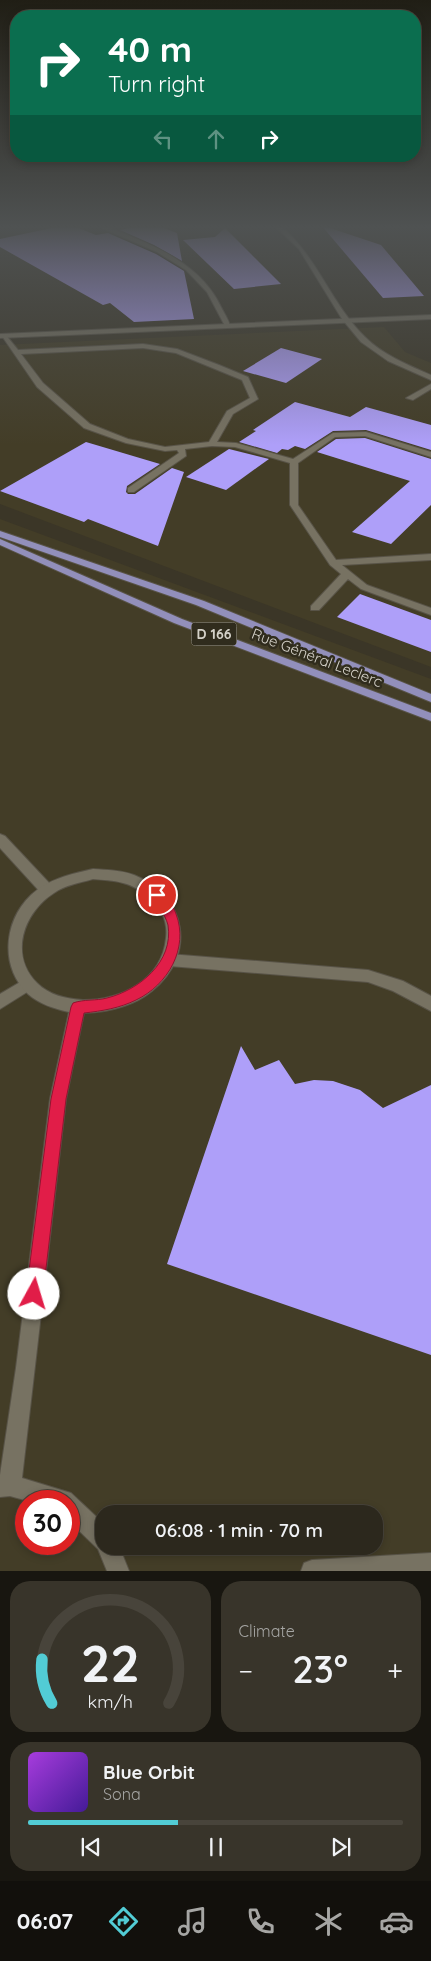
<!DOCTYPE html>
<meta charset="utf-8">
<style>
body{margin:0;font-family:Quicksand,sans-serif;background:#38342a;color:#f1f3f6;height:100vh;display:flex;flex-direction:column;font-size:19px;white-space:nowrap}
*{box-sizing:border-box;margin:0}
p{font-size:16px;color:#a6a6a4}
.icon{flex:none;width:28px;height:28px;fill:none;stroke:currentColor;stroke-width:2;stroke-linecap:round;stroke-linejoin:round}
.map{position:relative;height:1571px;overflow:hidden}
.drawer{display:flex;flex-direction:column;gap:10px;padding:10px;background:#181610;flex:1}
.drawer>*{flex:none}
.hud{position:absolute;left:10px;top:10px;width:411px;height:152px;border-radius:20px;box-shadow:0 2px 8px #0003,0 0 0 1px #48443b;background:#0b6e4f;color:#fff;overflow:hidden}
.speed{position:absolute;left:15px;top:1490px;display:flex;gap:10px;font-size:25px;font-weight:700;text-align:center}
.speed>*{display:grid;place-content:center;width:65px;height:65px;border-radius:50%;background:#2c281d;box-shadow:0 2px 8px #0003,0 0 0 1px #48443b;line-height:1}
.speed .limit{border:8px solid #d22;background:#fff;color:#111}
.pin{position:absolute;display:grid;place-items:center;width:42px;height:42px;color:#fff;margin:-21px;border:2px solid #fff;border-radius:50%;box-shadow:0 1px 5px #0007}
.me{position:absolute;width:55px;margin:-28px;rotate:6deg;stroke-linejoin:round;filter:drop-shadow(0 0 4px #0008)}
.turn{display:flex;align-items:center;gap:18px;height:105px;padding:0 15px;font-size:22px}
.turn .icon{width:65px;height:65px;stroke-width:2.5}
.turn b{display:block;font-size:35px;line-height:42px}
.lanes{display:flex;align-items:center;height:48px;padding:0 15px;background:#0003;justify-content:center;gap:25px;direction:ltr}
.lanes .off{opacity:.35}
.big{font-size:38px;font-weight:600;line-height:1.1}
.drawer .card{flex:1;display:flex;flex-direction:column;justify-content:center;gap:8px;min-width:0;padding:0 18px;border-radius:20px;background:#38342a}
.drawer .dial{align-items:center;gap:0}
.dial svg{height:130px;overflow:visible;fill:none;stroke:#48443b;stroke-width:7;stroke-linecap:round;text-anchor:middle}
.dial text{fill:#f1f3f6;stroke:none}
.song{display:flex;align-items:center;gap:15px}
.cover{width:60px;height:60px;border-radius:8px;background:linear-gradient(135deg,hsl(280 70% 55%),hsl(260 70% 35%))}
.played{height:5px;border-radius:2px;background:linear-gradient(90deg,#52ccd5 40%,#48443b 40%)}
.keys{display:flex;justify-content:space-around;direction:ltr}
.heat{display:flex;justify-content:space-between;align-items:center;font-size:28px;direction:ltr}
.drawer .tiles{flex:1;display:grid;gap:10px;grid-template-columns:1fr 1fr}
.card:last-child{grid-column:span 2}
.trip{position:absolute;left:95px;top:1505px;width:288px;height:50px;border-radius:20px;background:#2c281d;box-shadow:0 2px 8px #0003,0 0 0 1px #48443b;font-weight:600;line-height:50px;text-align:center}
.menu{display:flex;height:80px;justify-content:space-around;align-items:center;background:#12100c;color:#a6a6a4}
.menu .icon{width:35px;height:35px}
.menu .active{color:#52ccd5}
.menu b{font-size:22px;color:#f1f3f6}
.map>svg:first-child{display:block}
.built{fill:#433d27;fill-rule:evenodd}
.building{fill:#ae9ff9}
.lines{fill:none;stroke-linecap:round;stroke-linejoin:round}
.service-casing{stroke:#585347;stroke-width:2}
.minor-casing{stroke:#585347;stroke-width:2}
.secondary-casing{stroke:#585347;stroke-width:2}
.primary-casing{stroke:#585347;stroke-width:2}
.service{fill:#777262;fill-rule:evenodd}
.minor{fill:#777262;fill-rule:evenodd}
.secondary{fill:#777262;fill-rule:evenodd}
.primary{fill:#928fbb;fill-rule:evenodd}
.route{fill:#e11d48;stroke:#92132f}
.labels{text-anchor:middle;stroke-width:5;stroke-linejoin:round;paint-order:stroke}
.shield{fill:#302c1d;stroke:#a4a095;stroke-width:1}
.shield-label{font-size:14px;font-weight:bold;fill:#d5d2c9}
.street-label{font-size:15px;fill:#d5d2c9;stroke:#302c1d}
</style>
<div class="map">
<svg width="431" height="1571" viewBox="0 0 431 1571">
<rect width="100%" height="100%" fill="#3b3627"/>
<g class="built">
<polygon points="384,327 405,352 431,363 431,667 0,504 0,345"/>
<path d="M0,519l431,160v892h-431zM26,1501h43v43h-43zM104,1514h270v32h-270z"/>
</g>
<g class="building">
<polygon points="66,225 71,225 96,235 108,233 156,254 184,271 194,319 134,322 110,303 103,305 0,247 0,239"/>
<polygon points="147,225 156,225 177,233 182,261 154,245 120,230"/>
<polygon points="321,225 381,245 424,296 383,298"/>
<polygon points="225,228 281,284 234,289 183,240 215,237"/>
<polygon points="281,348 322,359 286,383 243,371"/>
<polygon points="295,402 350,417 366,407 431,425 431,450 366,430 333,431 305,449 295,446 288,450 282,449 277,453 239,442 256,431 253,430"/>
<polygon points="365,438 431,459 431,505 391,544 352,532 410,481 317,452 336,439"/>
<polygon points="86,442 160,464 127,486 126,492 128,494 135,494 172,468 184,472 158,546 88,519 84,522 0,491"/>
<polygon points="229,449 269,459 226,490 186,477"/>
<polygon points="360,594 431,620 431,652 337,617"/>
<polygon points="241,1046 255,1070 279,1060 295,1084 314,1080 333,1081 360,1090 383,1108 431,1085 431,1355 167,1264"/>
</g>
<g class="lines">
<g class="service-casing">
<g id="service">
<path d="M274,225h5c38,30 51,78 86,112 18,18 43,28 66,38v5l-43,-19 -27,-19 -19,-23 -43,-70z"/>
<path d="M5,334l13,16 125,-6 34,5 42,16 29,12 10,22 -25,15 -16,28 19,1 57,16 40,-26 33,-1 65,20v5l-66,-21 -30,1 -37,26v42l38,55 95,-6v6l-89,5 25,20 64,23v7l-70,-26 -13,-10 -29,31h-8v-4l30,-32 -11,-9 -40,-60v-42l-55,-16 -23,-1 -27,3 1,7 -52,36h-6v-4l51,-35 -2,-3 -12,1 -39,-8 -42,-15 -47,-41 -35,-51zM143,348l33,5 66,27 8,18 -23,13 -18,31 -44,5 -37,-8 -38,-15 -47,-41 -22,-29z"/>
<polygon points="431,384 431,389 413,400 406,398"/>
<polygon points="0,834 5,836 52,886 54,890 52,894 47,895 42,894 0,848"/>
<polygon points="169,954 368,970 403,981 431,996 431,1011 393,991 368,982 169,966 164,964 162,960 164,956"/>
<polygon points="27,978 32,979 35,984 32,989 0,1009 0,994"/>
</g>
</g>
<g class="minor-casing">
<g id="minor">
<path d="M95,225h7c45,18 97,35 119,82 3,6 9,15 9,20l-5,-1 -18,-34 -21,-22 -29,-18z"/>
<path d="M93,869c14,1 28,1 41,6 53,21 63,80 18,116 -18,15 -44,21 -68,22l-18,86 -44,379 49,15 33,31v22h15l10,25h-22l-9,-22 -29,-28v-20h-41l-18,-5 -10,1v-22l16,-107 34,-269 19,-87c-14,-3 -30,-8 -41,-18 -28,-27 -25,-72 3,-99 17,-16 40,-21 62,-26zM93,879c10,1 20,1 30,4 10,2 19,9 26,15 13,11 19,24 17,40 -4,42 -45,62 -83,62 -17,-1 -34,-5 -46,-17 -28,-28 -14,-70 17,-90 11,-8 26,-10 39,-14z"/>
<polygon points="431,1553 431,1571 301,1571 304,1563 312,1560"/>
</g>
</g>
<g class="secondary-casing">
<polygon id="secondary" points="431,315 431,319 0,338 0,334"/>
</g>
<g class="primary-casing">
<g id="primary">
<polygon points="0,531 204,601 431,694 431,702 196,605 0,537"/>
<polygon points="0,539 182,619 431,713 431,721 174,623 0,545"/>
</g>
</g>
<use href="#service" class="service"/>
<use href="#minor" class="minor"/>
<use href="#secondary" class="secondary"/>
<use href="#primary" class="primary"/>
</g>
<linearGradient id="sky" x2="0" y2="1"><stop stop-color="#201e15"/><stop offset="0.51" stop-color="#4f5252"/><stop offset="1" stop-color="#4f5252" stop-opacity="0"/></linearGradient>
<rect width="431" height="445" fill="url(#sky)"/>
<path class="route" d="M157,890c9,3 16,15 19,24 13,34 -8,71 -40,86 -16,8 -34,11 -52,13l-18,86 -23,195 -2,6 -7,3 -6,-3 -2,-6 25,-195 20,-92 2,-4c11,-4 23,-2 34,-5 32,-8 67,-36 61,-73 -3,-12 -12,-20 -17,-30l2,-3z"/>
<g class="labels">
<rect class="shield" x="191.5" y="622.5" width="45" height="23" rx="4"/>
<g class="shield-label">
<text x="214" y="639">D 166</text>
</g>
<g class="street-label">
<text transform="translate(317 658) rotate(21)" y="5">Rue Général Leclerc</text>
</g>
</g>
</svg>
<div class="speed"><div class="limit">30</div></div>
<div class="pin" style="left:157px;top:895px;background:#d93025"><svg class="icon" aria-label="arrive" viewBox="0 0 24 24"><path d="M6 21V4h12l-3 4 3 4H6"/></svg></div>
<svg class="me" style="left:34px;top:1294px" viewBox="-20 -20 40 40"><circle r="19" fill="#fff"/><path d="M0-13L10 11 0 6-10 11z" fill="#e11d48"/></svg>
<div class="trip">06:08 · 1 min · 70 m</div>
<div class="hud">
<div class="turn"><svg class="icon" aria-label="right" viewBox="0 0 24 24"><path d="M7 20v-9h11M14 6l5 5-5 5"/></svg><div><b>40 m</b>Turn right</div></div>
<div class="lanes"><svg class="icon off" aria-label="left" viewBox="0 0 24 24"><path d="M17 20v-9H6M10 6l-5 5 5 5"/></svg><svg class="icon off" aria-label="ahead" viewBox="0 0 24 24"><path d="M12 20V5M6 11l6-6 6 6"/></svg><svg class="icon" aria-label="right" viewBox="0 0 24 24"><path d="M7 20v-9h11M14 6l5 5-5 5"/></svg></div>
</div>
</div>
<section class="drawer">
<div class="tiles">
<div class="card dial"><svg viewBox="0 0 100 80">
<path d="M14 69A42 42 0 1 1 86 69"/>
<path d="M14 69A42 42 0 0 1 8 42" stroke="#52ccd5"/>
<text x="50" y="56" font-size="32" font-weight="700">22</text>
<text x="50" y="72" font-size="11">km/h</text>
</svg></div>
<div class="card"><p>Climate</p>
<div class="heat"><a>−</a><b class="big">23°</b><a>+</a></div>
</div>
<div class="card">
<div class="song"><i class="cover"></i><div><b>Blue Orbit</b><p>Sona</p></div></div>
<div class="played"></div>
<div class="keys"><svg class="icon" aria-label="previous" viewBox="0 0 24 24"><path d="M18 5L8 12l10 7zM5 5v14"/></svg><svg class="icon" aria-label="pause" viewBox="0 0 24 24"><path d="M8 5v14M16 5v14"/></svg><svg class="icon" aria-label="next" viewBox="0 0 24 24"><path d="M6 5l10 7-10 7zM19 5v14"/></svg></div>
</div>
</div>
</section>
<nav class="menu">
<b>06:07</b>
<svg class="icon active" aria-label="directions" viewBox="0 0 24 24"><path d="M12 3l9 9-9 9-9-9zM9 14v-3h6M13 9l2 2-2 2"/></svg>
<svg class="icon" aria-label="music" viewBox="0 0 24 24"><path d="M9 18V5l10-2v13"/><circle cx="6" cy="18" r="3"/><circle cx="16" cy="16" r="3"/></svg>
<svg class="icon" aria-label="phone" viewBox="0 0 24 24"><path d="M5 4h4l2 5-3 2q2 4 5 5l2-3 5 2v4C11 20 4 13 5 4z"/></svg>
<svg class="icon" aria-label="climate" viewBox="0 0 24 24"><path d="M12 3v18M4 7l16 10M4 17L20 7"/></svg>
<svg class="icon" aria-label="car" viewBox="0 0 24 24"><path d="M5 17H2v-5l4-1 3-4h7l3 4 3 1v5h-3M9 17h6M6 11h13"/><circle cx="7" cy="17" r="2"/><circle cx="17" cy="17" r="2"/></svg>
</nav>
